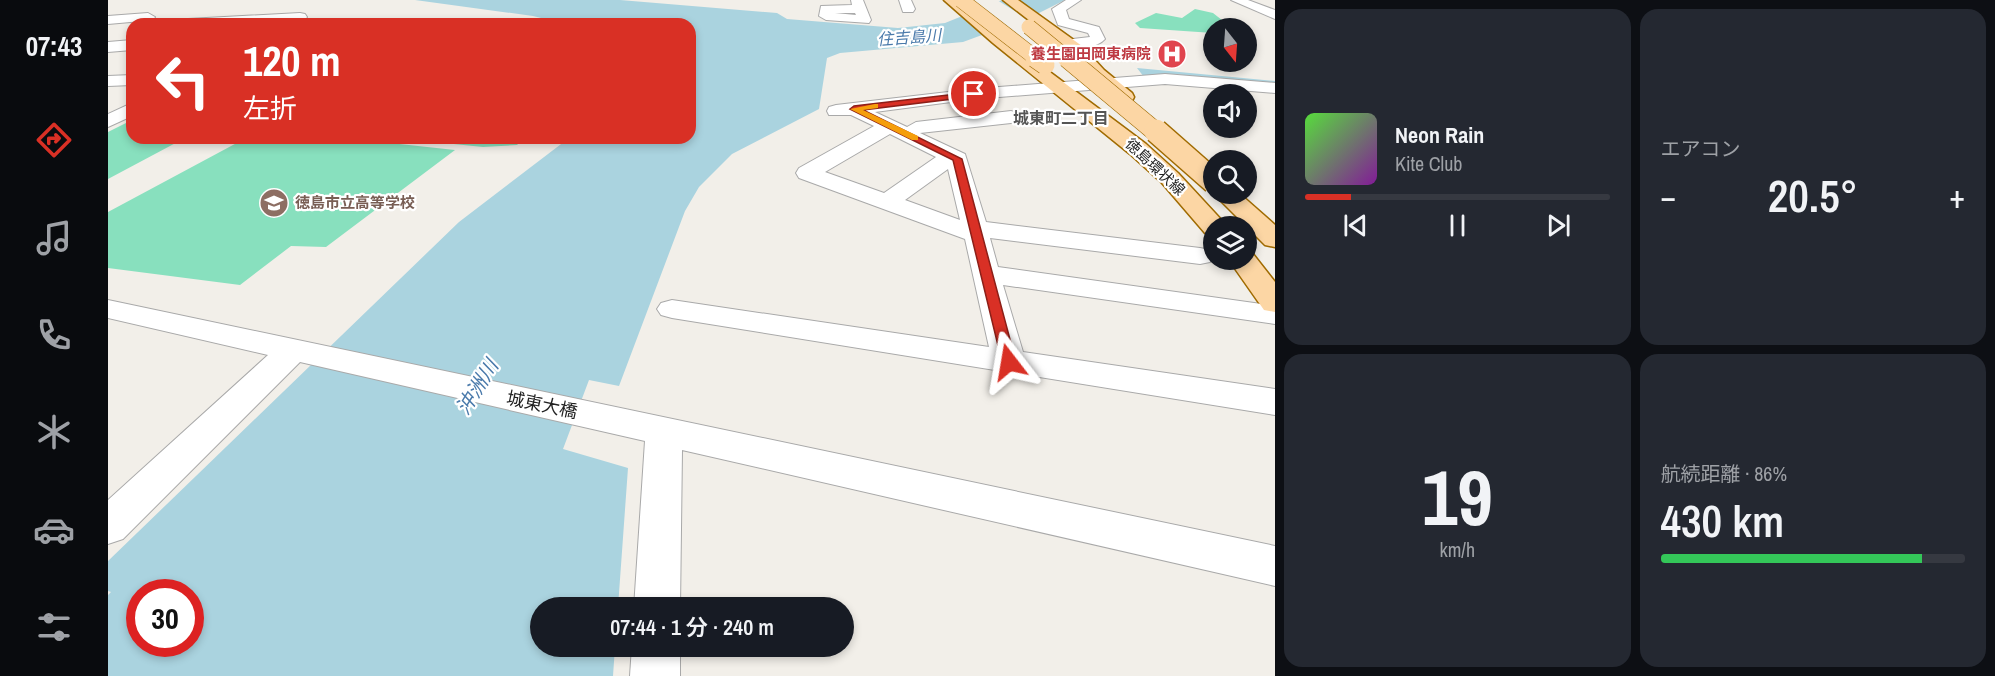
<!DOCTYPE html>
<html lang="ja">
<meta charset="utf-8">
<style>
body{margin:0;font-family:"Archivo Narrow","Noto Sans JP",sans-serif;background:#242831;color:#f1f3f6;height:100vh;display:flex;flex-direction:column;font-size:22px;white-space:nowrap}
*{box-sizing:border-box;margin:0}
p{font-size:20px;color:#9ea1a6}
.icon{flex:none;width:33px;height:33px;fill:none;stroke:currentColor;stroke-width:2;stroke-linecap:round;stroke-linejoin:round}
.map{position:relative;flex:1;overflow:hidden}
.sheet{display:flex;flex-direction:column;gap:9px;padding:9px;background:#0d0f14;width:720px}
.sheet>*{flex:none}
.banner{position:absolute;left:18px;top:18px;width:570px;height:126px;border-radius:18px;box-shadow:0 3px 9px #0003;background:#d93025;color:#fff;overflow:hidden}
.needle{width:39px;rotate:163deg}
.fabs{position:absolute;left:1095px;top:18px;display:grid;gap:12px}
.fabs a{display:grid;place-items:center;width:54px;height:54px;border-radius:50%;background:#171b24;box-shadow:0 3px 9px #0003;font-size:30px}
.speed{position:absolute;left:18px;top:579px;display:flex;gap:12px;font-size:30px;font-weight:700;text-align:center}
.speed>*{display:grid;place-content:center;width:78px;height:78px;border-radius:50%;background:#171b24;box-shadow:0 3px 9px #0003;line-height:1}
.speed .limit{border:9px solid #d22;background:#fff;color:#111}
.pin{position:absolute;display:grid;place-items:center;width:51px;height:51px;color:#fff;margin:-26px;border:3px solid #fff;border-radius:50%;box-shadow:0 2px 6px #0007}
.me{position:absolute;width:66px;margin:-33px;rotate:346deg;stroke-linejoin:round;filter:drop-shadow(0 0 4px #0008)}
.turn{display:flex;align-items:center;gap:21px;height:126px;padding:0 18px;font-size:27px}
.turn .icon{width:78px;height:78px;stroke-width:2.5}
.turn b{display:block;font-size:42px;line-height:51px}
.big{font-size:45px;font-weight:600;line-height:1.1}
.sheet .tile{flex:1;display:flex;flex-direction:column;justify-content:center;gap:9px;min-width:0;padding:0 21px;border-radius:18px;background:#242831}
.sheet .dial{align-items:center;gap:0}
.dial b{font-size:78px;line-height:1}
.song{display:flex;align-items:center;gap:18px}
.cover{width:72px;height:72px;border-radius:9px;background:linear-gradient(135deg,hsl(110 70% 55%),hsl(290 70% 35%))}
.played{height:6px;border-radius:3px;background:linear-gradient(90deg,#d93025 15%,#363941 15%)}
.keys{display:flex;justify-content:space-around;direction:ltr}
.heat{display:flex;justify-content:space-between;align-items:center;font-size:33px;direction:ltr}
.charge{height:9px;border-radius:4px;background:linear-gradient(90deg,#34c759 86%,#363941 0)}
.sheet .tiles{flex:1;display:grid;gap:9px;grid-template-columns:repeat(2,1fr)}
.trip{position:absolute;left:422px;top:597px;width:324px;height:60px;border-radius:30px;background:#171b24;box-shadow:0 3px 9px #0003;font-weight:600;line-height:60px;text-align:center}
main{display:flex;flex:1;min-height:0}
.tabs{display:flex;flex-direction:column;width:108px;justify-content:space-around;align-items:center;background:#090b0e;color:#9ea1a6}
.tabs .icon{width:42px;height:42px}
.tabs .selected{color:#d93025}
.tabs b{font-size:27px;color:#f1f3f6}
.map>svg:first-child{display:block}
.pitch{fill:#88e0be}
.water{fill:#aad3df;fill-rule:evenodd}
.pier{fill:#f2efe9}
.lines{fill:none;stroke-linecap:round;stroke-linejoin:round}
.minor-casing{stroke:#a9a9a9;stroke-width:2}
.major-casing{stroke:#a06b00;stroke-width:3}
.minor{fill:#fff;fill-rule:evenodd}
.major{fill:#fcd6a4;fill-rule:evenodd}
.major-bridge-far2-casing{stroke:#a06b00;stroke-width:16;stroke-linecap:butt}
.major-bridge-far1-casing{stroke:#a06b00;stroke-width:20;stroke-linecap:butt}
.major-bridge-casing{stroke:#a06b00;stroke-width:26;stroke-linecap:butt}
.major-bridge-far2{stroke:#fcd6a4;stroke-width:15}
.major-bridge-far1{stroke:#fcd6a4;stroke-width:19}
.major-bridge{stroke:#fcd6a4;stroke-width:23}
.route{fill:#d93025;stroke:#8d1f18;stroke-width:1.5}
.slow{fill:#f59e0b}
.labels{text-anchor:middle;stroke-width:4.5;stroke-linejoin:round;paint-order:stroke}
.far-health-label{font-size:15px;font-weight:bold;fill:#be3a42;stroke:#fff;text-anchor:end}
.far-street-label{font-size:15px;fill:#222;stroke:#fff}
.far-education-label{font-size:15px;font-weight:bold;fill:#785e54;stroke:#fff;text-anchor:start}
.far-water-label{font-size:16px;font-style:italic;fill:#4a7aab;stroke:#fff}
.far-neighbourhood-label{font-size:16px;font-weight:bold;fill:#555;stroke:#fff}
.street-label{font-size:18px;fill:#222;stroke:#fff}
.water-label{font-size:20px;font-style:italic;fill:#4a7aab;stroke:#fff}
</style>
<main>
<nav class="tabs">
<b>07:43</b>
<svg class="icon selected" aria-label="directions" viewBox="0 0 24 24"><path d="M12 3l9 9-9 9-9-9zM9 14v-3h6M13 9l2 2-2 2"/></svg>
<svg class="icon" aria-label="music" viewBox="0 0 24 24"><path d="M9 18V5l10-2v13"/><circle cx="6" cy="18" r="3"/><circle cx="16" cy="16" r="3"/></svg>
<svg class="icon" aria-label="phone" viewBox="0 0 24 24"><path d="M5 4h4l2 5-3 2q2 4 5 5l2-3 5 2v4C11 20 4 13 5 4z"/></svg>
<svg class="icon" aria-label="climate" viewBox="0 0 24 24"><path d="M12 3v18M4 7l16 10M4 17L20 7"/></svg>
<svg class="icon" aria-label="car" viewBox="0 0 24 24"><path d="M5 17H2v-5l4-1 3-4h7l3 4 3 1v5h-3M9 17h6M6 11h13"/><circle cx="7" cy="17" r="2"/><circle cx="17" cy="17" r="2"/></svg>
<svg class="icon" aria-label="filters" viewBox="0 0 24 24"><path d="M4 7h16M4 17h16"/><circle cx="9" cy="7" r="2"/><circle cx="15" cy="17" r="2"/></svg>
</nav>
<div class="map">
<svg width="1167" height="676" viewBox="0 0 1167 676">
<rect width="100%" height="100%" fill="#f2efe9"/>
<g class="pitch">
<polygon points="1087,9 1105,13 1124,28 1106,28 1105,33 1032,28 1027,23 1048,13 1074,18"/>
<polygon points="24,120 24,138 77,138 0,179 0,132"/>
<polygon points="138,138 236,138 347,150 218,247 183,246 132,285 0,268 0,212"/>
<polygon points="287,138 416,138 409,145 375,147"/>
</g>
<g class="water">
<path d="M307,0h205l157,13 10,6 111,9 47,-5 57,-23h63l-34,17 -68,25 -123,11 -13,5 -8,51 -87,45 -33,33 -14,24 -66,175 -30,-6 -26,69 65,19 -10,139 -78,1v38l75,1 -2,29h-505v-81l3,-3 -3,-1v-30l351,-339 110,-84h121v-114h-125l-32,-8zM32,592h50v52h-50z"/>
<polygon points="1029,68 1167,81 1167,84 1066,74 1036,77"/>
</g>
<polygon class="pier" points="886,0 889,0 923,21 898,31 868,8"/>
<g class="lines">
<g class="minor-casing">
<g id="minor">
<path d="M743,0h12l8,20 -2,3 -43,-3 -7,-4 2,-10 31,-1zM727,13h20l1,2z"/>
<polygon points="791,0 803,0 807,9 805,12 795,12"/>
<path d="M958,0h15l-15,10 3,9 30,8 6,12c-9,10 -28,10 -41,7l-2,-3 2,-3 26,-3 -2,-4 -30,-8 -6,-16z"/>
<polygon points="1123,0 1140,0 1167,10 1167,19"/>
<polygon points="40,13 47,17 45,20 0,24 0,16"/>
<polygon points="192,13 197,14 199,17 197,20 138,24 73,23 80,19"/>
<polygon points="24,40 24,50 0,52 0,42"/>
<path d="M1057,74l110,9v10l-110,-9 -191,15 -99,13 32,15 9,-5 95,-11 7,2 3,4 -3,4 -7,2 -91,10 45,21 21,68 214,26 10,2 3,6 -3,6 -10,2 -210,-26 8,29 277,39v18l-272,-39 20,67 252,37v26l-603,-97 -11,-3 -4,-6 4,-6 11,-3 317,47 -24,-108 -166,-61 -3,-5 3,-5 75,-42 -23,-11h-22l-2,-4 2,-4 7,-2 138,-16zM782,134l46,23 -52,36 -59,-21zM840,169l12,51 -55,-20z"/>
<polygon points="24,75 24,85 0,86 0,76"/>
<polygon points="24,103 24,116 0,127 0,114"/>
<polygon points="0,300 1167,546 1167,586 574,450 572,608 526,608 537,441 192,362 15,539 0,544 0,500 160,355 0,318"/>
<polygon points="524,646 572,646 572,676 522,676"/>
</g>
</g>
<g class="major-casing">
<g id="major">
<polygon points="836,0 851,0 895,37 1038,144 1070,173 1119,226 1106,226 1106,235 1097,233 1054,183 1022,154 885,43"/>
<polygon points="895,0 910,0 974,46 996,70 1024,93 1026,97 1024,101 1010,101 984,78 962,52"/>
<polygon points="1106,194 1132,194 1167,225 1167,247 1157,245"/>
<polygon points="1138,252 1145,254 1167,282 1167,312 1156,310 1121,260 1138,260"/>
</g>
</g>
<use href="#minor" class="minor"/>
<use href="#major" class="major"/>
<g class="major-bridge-far2-casing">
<g id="major-bridge-far2">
<polyline points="853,0 929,59"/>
<polyline points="921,27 960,59"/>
</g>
</g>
<g class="major-bridge-far1-casing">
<g id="major-bridge-far1">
<polyline points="927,58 937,65"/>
<polyline points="959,58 1049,133"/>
</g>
</g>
<g class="major-bridge-casing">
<polyline id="major-bridge" points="1048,131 1106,182"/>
</g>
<use href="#major-bridge-far2" class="major-bridge-far2"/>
<use href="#major-bridge-far1" class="major-bridge-far1"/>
<use href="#major-bridge" class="major-bridge"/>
</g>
<polygon class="route" points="866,92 869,93 869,96 755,110 854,159 908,362 901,367 894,362 845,160 742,109 746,106"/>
<polygon class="slow" points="767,104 770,104 770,108 755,110 810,136 810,140 804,140 742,109"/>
<defs>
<g id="hospital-disc" transform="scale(1.5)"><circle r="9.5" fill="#e0444e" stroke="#fff"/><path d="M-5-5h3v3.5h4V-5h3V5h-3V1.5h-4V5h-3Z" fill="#fff"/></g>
<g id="school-disc" transform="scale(1.5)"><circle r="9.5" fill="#8d6e63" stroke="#fff"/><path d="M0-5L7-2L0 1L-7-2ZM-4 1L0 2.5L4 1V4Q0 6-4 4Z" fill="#fff"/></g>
</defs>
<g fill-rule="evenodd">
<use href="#hospital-disc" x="1064" y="54"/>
<use href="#school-disc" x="166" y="203"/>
</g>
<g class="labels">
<g class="far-health-label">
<text x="1043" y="59">養生園田岡東病院</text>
</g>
<g class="far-street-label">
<text transform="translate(1047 167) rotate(43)" y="5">徳島環状線</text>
</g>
<g class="far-education-label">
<text x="187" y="208">徳島市立高等学校</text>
</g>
<g class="far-water-label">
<text transform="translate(801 37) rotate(-4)" y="6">住吉島川</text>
</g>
<g class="far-neighbourhood-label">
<text x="953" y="124">城東町二丁目</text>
</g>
<g class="street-label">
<text transform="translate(434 405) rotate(12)" y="6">城東大橋</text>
</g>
<g class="water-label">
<text transform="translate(369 387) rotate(-58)" y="7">沖洲川</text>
</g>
</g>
</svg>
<div class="fabs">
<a><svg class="needle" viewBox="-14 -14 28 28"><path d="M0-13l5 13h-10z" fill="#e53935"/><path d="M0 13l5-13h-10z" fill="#9ea1a6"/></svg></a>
<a><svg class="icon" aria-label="sound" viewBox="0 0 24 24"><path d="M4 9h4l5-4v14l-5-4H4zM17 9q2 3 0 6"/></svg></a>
<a><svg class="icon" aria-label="search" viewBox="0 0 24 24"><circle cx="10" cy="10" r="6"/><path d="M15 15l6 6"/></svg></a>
<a><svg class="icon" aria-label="layers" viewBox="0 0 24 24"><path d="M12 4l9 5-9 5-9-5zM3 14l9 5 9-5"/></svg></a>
</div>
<div class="speed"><div class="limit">30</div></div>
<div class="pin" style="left:866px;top:94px;background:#d93025"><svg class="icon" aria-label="arrive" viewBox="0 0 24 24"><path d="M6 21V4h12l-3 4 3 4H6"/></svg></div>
<svg class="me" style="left:901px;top:362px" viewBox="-20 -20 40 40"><path d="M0-17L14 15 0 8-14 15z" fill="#d93025" stroke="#fff" stroke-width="4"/></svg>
<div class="trip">07:44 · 1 分 · 240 m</div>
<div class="banner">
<div class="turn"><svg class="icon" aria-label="left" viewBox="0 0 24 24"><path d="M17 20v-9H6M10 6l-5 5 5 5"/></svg><div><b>120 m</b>左折</div></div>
</div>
</div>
<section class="sheet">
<div class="tiles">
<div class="tile">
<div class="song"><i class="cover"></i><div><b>Neon Rain</b><p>Kite Club</p></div></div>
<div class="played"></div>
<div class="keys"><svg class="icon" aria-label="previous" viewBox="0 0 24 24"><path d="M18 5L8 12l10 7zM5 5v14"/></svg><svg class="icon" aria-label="pause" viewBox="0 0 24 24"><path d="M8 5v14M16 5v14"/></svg><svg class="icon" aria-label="next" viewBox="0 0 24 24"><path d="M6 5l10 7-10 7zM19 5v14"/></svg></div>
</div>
<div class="tile"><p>エアコン</p>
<div class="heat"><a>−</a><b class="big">20.5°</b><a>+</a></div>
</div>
<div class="tile dial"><b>19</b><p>km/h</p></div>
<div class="tile"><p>航続距離 · 86%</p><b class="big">430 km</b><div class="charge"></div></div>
</div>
</section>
</main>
